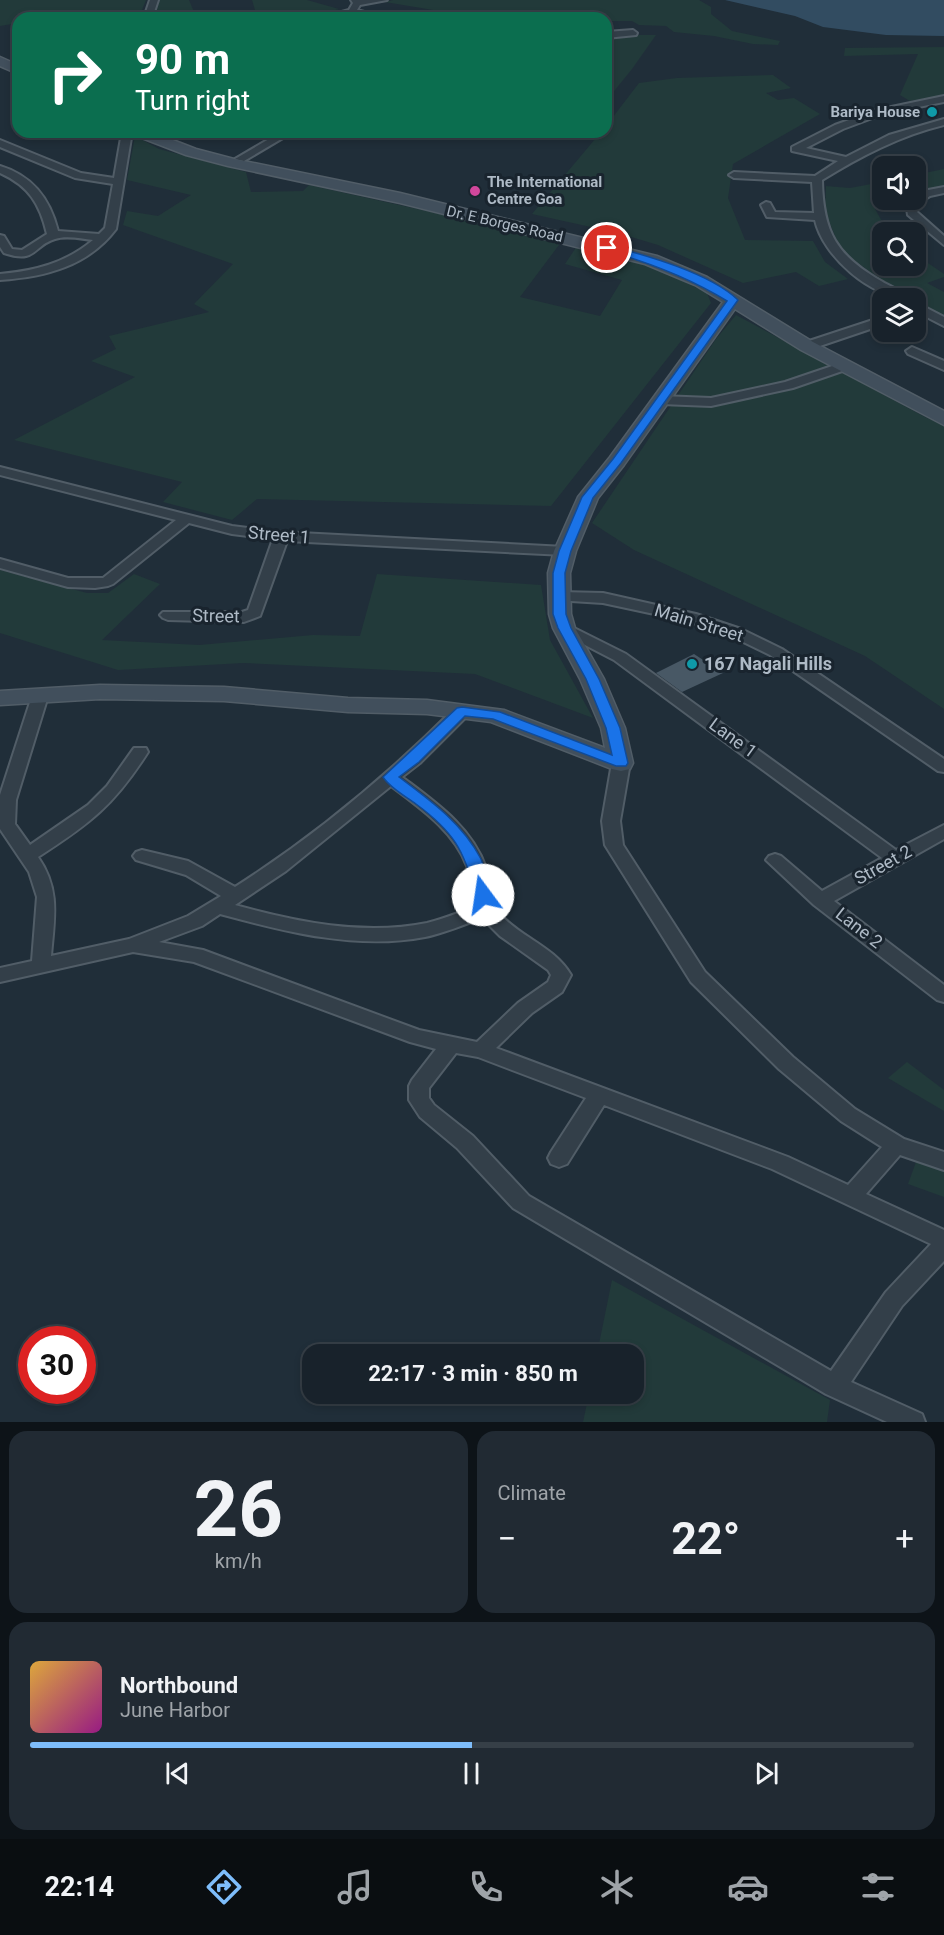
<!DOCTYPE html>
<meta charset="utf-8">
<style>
body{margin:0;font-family:Roboto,sans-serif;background:#212a33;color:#f1f3f6;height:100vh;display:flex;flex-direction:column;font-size:22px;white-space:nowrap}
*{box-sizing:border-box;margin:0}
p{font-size:20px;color:#9fa4a9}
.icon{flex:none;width:33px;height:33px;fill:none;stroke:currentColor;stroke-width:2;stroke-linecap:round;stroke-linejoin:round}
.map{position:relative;height:1422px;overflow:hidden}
.sheet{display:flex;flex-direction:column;gap:9px;padding:9px;background:#0d1318;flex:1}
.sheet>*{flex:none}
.guide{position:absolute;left:12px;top:12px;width:600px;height:126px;border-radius:18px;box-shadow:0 3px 9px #0003,0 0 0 2px #363f47;background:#0b6e4f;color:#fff;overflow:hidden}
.fabs{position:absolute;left:872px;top:156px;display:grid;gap:12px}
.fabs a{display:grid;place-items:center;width:54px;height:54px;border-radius:12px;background:#18222b;box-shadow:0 3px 9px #0003,0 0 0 2px #363f47;font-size:30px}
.speed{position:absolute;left:18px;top:1326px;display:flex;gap:12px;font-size:30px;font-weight:700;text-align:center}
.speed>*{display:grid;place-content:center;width:78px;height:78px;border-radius:50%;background:#18222b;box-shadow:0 3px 9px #0003,0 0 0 2px #363f47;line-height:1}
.speed .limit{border:9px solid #d22;background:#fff;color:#111}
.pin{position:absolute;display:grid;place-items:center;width:51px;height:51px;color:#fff;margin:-26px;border:3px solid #fff;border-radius:50%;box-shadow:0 2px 6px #0007}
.me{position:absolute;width:66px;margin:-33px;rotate:346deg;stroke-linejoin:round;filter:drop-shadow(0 0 4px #0008)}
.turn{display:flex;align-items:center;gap:21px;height:126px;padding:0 24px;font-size:27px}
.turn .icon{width:78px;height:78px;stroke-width:2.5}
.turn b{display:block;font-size:42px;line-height:51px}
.big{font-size:45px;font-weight:700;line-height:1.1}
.sheet .card{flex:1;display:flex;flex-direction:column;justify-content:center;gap:9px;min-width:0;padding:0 21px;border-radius:18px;background:#212a33}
.sheet .dial{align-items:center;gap:0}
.dial b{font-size:78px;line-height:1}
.song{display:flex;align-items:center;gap:18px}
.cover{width:72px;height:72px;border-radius:9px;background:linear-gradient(135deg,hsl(40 70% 55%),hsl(310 70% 35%))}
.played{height:6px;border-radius:3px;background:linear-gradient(90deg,#7ebdfb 50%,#363f47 50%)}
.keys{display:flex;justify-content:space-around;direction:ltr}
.heat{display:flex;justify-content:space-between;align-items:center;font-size:33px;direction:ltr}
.sheet .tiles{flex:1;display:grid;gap:9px;grid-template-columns:1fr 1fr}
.card:last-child{grid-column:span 2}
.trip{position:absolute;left:302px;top:1344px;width:342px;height:60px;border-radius:18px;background:#18222b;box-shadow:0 3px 9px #0003,0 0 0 2px #363f47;font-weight:700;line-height:60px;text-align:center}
.tabs{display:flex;height:96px;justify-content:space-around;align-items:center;background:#0a0e11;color:#9fa4a9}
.tabs .icon{width:42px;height:42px}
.tabs .active{color:#7ebdfb}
.tabs b{font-size:27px;color:#f1f3f6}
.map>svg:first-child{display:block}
.green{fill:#223a3a}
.water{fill:#324c61}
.building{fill:#485865}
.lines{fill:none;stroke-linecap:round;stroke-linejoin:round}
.street-casing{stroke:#515d67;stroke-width:4}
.secondary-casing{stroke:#515d67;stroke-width:3}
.street{fill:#333f49;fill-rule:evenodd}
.secondary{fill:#414f5c;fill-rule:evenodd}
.route{fill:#1a73e8;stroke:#114b97;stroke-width:1.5}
.culture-dot{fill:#0f9aa8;stroke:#19242e;stroke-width:2}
.hotel-dot{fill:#d1479c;stroke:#19242e;stroke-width:2}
.labels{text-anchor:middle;stroke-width:6;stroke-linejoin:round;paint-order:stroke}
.far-poi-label{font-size:15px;font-weight:bold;fill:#aebac6;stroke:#19242e;text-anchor:end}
.far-street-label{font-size:15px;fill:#aebac6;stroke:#19242e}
.street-label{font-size:18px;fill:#aebac6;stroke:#19242e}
.poi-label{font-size:18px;font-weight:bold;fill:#aebac6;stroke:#19242e;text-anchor:start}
</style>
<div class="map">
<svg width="944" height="1422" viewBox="0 0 944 1422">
<rect width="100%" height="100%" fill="#202e39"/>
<g class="green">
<polygon points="0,0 146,0 139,17 18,18 18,23 0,26"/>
<polygon points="160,0 189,0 194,12 155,16"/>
<polygon points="252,0 307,0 339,9 308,18 185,18 255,10"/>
<polygon points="393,0 699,0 711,7 711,14 732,31 780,41 778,45 753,44 714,36 674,32 666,26 639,25 632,21 606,21 606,18 529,18 457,14 385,2"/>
<polygon points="639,35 656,35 632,69 606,101 606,38"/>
<polygon points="944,47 944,96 910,101 900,95 918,54 844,56 845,48"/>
<polygon points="773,75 791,88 766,93 778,100 794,98 820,114 733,164 728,198 745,240 813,241 825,262 848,279 819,286 796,272 743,283 658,245 618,233 532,214 601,132 606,132 606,126 639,83 677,78"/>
<polygon points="135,136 159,149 246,172 251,192 303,191 309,185 562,241 520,297 600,316 622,280 565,264 579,243 651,265 707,293 711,303 551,506 257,499 232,520 163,502 182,482 14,440 135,377 91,361 116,349 109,336 209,312 194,304 233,264 123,225 127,211 158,216 191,195 127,180"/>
<polygon points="944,169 944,188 915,197 915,175"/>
<polygon points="882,182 882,200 910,200 879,202 875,209 888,232 882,232 882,245 871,249 882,255 882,266 915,266 915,260 922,259 944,274 944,277 927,283 944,292 944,316 890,286 841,251 825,211 826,186 850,188"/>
<polygon points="736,315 925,417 944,425 944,709 865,656 634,550 592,523 716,339"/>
<polygon points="0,570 87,593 108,593 134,574 160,584 102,640 199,645 313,635 360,636 377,574 541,585 550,640 593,718 475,674 243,663 118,670 0,633"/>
<polygon points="907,1062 944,1090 944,1111 888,1078"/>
<polygon points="916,1162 944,1171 944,1197 908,1184"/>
<polygon points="612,1280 830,1400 827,1422 583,1422 589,1394 633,1394 633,1354 597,1354"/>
</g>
<polygon class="water" points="725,0 944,0 944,36 886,35 823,27 795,16"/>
<polygon class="building" points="694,654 723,673 682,692 656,673"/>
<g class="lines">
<g class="street-casing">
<g id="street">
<polygon points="150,0 158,0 152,18 144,18"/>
<polygon points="351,0 387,0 360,5 357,10 386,18 352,15 320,18 349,10 353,3"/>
<polygon points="633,30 637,33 636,35 606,38 606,32"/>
<path d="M944,96v6l-61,12 -40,15 -37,19 40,9 43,-22 55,-16v6c-45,11 -83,31 -122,55 1,52 14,75 59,101 8,5 22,10 27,17 -37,0 -85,-42 -93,-78l-48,-3 -6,-12 5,-3 4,1 5,9 39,1 -2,-31 -78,-4 -5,-3 5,-3 81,4 23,-15 -46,-10v-4l43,-22 42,-15z"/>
<path d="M122,132h10l-16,97c-28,37 -70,48 -116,51v-6c35,-3 66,-11 93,-34 -11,-1 -26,-5 -38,-1 -23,7 -18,25 -51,14l-4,-6v-12l4,1 8,13 10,1 25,-16c-7,-30 -18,-48 -47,-61v-7c33,10 50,33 58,65l41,3 6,-6 8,-44 -38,-6 -75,-31v-7l81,33 33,5z"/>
<polygon points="281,132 293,132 244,161 235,159"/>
<polygon points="944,187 944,193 930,196 917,204 917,212 944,236 944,245 908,215 906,203 909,200 915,200 915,196 923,191"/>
<polygon points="915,302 944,317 944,326 915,311"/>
<polygon points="882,317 882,325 811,349 807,350 801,346 803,343"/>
<polygon points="912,347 944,361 944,370 908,354 906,351"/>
<polygon points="844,362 848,363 850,366 848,369 793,388 711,406 661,404 655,400 661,396 711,398 785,382"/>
<polygon points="0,467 232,526 281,532 565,547 572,551 565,555 287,541 260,616 244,622 168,620 163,618 160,615 163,612 242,612 248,610 273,539 232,534 189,523 113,584 108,586 95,588 68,587 0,568 0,559 68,578 103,578 176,520 0,475"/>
<polygon points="560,592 603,593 696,614 741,629 782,649 944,759 944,772 938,771 770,655 729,635 687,621 603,603 555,600 552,597 555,594"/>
<polygon points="564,623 626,654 896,850 944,825 944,839 834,901 944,985 944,1002 937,1000 814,905 766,860 769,856 775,854 781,856 822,891 882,858 614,660 558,631 556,628 558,625"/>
<path d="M40,691l8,5 -32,104 -1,24 15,21 58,-40 19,-19 27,-38h12l2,4c-34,53 -57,71 -110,105 23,33 16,62 13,99l78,-17 59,-23 33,-20 -35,-21 -50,-15 -3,-4 3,-4 6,-2 46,11 47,26c80,-51 154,-113 221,-180h12l2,4 -2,4 -48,48 -18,14c33,25 70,50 84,91 5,13 2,33 12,44 21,25 56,34 73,63l-9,17 -30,21 -36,35 292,109 60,28 34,-38 -41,-26 -62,-52 -88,-87 -86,-137 -3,-24 10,-58 3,-4h12l3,4 -10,58 3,24 82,127 88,85 62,52 49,30 40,13v18l-44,-15 -34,39 78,36v31l-42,45 -51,76 71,32 3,8h-38l-61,-28 -313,-186 -56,-60 -37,-31 -11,-17v-14l3,-6 24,-31 -26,-7 -216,-80 -61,-10 -133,30v-14l32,-7 5,-64 -8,-25 -29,-43v-34l32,-99zM391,786c29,22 63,45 76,80 5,13 5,27 8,41 -16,5 -31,12 -48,16 -64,13 -130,-1 -192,-18l51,-34zM220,914c67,18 136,36 205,23 19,-4 38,-12 57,-19l18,18 48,34 3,5 -3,7 -30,21 -41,39 -58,-12 -216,-80 -44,-8 43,-16zM456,1053l22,4 108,41 -35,54 -3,6 3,6 8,3 8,-3 37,-59 168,64 159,75 -45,48 -55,79 -302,-175 -56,-60 -39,-31 -5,-7v-10z"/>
</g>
</g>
<g class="secondary-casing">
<g id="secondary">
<polygon points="0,57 18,65 18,74 0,66"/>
<polygon points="132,132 152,132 196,149 234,159 400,193 657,256 707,277 813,342 944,411 944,425 801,350 735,309 624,465 598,498 576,551 570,573 571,614 575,628 604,679 625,728 633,763 630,769 621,771 612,769 491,722 427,714 348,712 224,701 100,699 0,705 0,691 100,685 224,687 348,698 427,700 504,710 605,748 601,728 580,679 553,628 549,614 548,573 554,551 578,497 610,457 723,302 695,285 645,264 400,203 228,166 186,155 134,135"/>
</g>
</g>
<use href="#street" class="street"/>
<use href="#secondary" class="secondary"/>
</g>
<path class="route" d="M607,245c38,10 103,28 131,55l-117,163 -28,35 -22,53 -6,22 1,41 5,14 28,51 21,49 8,35 -2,3h-10l-123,-47 -28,-3 -46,46 -20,15c32,24 63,46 82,82 5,11 7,25 10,36l-2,4h-11l-2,-4c-12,-45 -22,-63 -60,-91 -11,-8 -26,-16 -33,-27l74,-69 5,-1 38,5 112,43 -6,-27 -20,-49 -28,-51 -5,-14v-41l6,-22 23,-54 31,-38 114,-158c-39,-24 -79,-39 -123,-51v-4z"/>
<g class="culture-dot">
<circle cx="932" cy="112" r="6"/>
<circle cx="692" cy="664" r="6"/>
</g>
<circle class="hotel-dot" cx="475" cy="191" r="6"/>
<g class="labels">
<g class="far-poi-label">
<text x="920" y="117">Bariya House</text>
<text x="487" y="187" text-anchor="start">The International<tspan x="487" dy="17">Centre Goa</tspan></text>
</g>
<g class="far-street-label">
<text transform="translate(505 224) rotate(13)" y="5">Dr. E Borges Road</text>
</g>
<g class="street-label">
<text transform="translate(279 535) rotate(5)" y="6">Street 1</text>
<text transform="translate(216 616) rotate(1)" y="6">Street</text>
<text transform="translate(699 623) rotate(17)" y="6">Main Street</text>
<text transform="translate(733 738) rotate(36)" y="6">Lane 1</text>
<text transform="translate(883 865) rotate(-29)" y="6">Street 2</text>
<text transform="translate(859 928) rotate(38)" y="6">Lane 2</text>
</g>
<g class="poi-label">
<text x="704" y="670">167 Nagali Hills</text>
</g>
</g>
</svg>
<div class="fabs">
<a><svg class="icon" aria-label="sound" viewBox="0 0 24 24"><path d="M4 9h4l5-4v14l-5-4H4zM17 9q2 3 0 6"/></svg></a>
<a><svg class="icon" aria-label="search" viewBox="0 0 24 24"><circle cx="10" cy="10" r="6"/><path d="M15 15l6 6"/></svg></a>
<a><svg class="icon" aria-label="layers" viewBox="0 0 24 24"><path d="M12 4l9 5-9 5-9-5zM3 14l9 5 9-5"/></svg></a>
</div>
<div class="speed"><div class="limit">30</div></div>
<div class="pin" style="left:607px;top:248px;background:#d93025"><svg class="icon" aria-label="arrive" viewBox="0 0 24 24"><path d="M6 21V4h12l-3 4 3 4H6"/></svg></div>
<svg class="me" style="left:483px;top:895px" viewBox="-20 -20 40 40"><circle r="19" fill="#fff"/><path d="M0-13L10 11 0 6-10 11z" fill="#1a73e8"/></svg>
<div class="trip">22:17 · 3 min · 850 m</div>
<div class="guide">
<div class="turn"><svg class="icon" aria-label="right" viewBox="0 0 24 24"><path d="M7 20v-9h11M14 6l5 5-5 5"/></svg><div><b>90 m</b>Turn right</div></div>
</div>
</div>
<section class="sheet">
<div class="tiles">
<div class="card dial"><b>26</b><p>km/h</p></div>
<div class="card"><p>Climate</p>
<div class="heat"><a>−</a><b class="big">22°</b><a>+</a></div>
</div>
<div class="card">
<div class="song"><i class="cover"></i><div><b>Northbound</b><p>June Harbor</p></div></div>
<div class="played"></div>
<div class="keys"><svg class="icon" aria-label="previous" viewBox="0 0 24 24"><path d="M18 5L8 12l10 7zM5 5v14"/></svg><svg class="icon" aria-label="pause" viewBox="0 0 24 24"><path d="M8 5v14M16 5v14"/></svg><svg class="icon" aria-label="next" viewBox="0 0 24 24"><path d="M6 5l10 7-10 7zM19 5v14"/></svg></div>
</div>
</div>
</section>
<nav class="tabs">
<b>22:14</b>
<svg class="icon active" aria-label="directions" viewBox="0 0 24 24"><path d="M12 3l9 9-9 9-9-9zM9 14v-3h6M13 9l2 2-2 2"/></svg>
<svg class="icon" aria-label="music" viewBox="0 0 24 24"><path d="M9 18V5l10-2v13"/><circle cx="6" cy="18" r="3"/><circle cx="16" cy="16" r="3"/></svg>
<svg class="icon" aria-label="phone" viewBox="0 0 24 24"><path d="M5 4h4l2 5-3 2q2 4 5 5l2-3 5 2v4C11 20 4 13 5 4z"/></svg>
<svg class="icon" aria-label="climate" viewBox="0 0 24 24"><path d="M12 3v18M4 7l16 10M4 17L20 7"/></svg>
<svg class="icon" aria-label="car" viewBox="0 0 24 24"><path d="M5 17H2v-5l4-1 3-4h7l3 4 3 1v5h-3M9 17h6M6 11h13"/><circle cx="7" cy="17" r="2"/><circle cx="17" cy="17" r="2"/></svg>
<svg class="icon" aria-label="filters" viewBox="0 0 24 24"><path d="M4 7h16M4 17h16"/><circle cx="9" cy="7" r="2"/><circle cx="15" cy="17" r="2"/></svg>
</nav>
